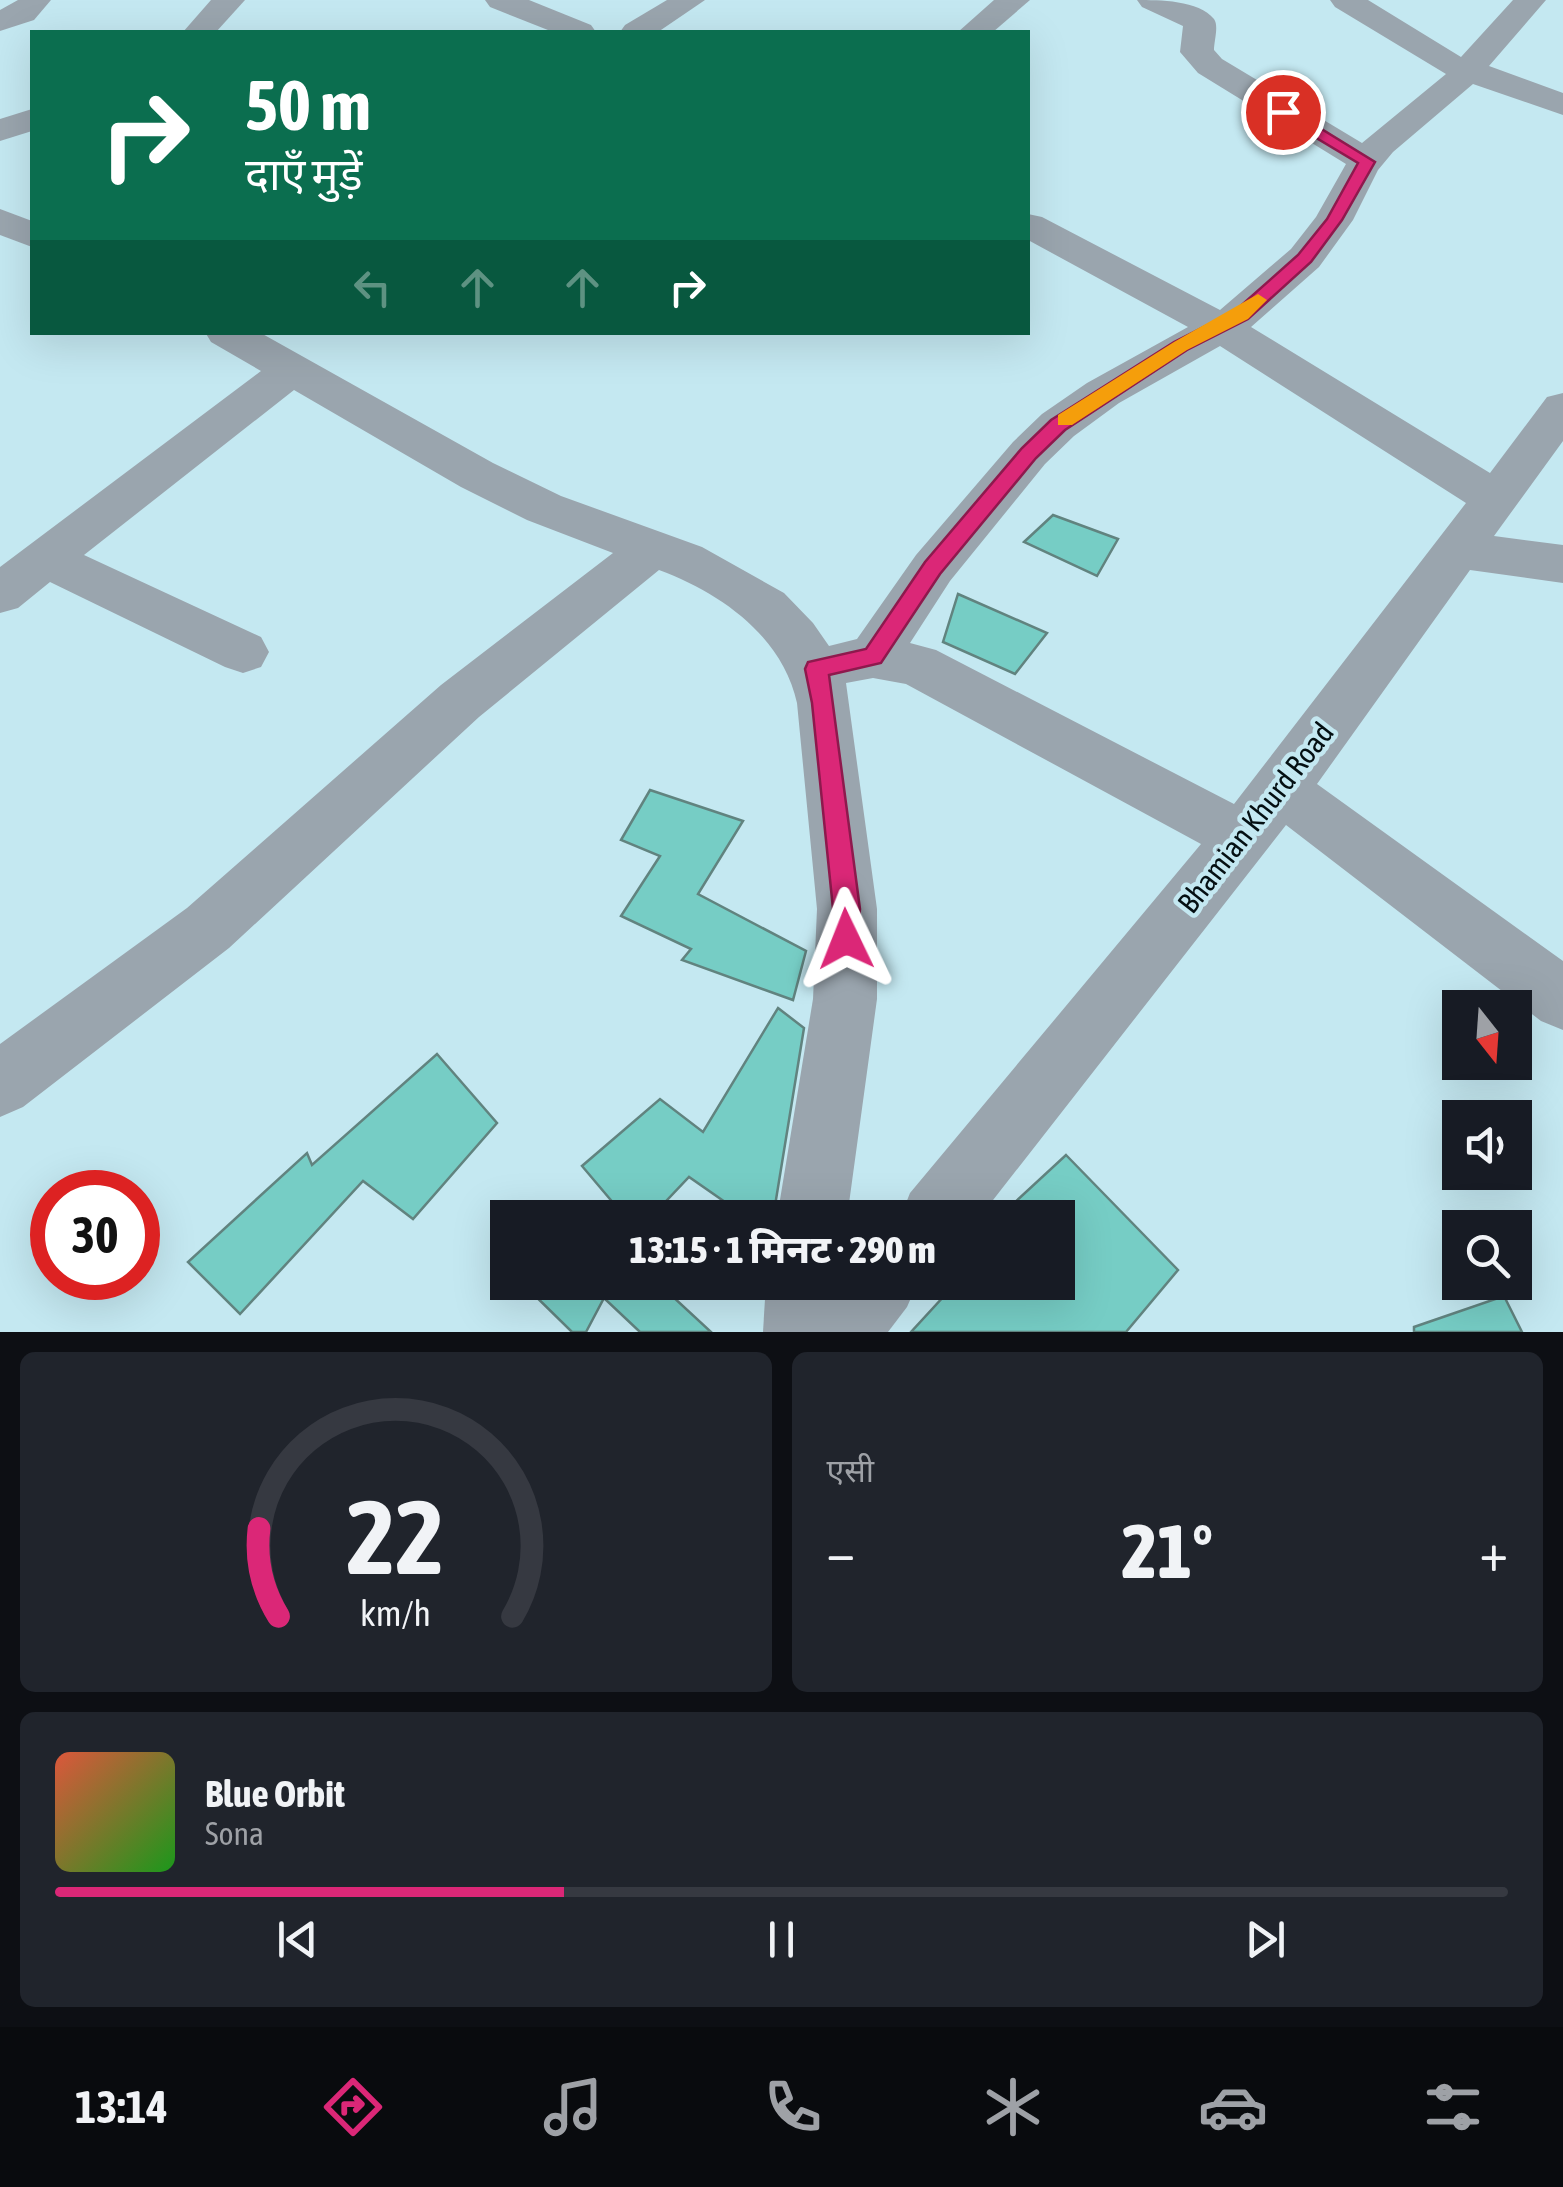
<!DOCTYPE html>
<html lang="hi">
<meta charset="utf-8">
<style>
body{margin:0;font-family:"Asap Condensed","Noto Sans Devanagari",sans-serif;background:#20242c;color:#f1f3f6;height:100vh;display:flex;flex-direction:column;font-size:38px;white-space:nowrap}
*{box-sizing:border-box;margin:0}
p{font-size:32px;color:#9ea1a6}
.icon{flex:none;width:55px;height:55px;fill:none;stroke:currentColor;stroke-width:2;stroke-linecap:round;stroke-linejoin:round}
.map{position:relative;height:1332px;overflow:hidden}
.sheet{display:flex;flex-direction:column;gap:20px;padding:20px;background:#0d0f14;flex:1}
.sheet>*{flex:none}
.banner{position:absolute;left:30px;top:30px;width:1000px;height:305px;border-radius:0px;box-shadow:0 10px 40px #0002;background:#0b6e4f;color:#fff;overflow:hidden}
.needle{width:65px;rotate:163deg}
.fabs{position:absolute;left:1442px;top:990px;display:grid;gap:20px}
.fabs a{display:grid;place-items:center;width:90px;height:90px;border-radius:0px;background:#171b24;box-shadow:0 10px 40px #0002;font-size:50px}
.speed{position:absolute;left:30px;top:1170px;display:flex;gap:20px;font-size:50px;font-weight:700;text-align:center}
.speed>*{display:grid;place-content:center;width:130px;height:130px;border-radius:50%;background:#171b24;box-shadow:0 10px 40px #0002;line-height:1}
.speed .limit{border:15px solid #d22;background:#fff;color:#111}
.pin{position:absolute;display:grid;place-items:center;width:85px;height:85px;color:#fff;margin:-42px;border:5px solid #fff;border-radius:50%;box-shadow:0 2px 10px #0007}
.me{position:absolute;width:110px;margin:-55px;rotate:358deg;stroke-linejoin:round;filter:drop-shadow(0 0 8px #0008)}
.turn{display:flex;align-items:center;gap:35px;height:210px;padding:0 50px;font-size:45px}
.turn .icon{width:130px;height:130px;stroke-width:2.5}
.turn b{display:block;font-size:70px;line-height:85px}
.lanes{display:flex;align-items:center;height:95px;padding:0 50px;background:#0003;justify-content:center;gap:50px;direction:ltr}
.lanes .off{opacity:.35}
.big{font-size:75px;font-weight:800;line-height:1.1}
.sheet .card{flex:1;display:flex;flex-direction:column;justify-content:center;gap:15px;min-width:0;padding:0 35px;border-radius:15px;background:#20242c}
.sheet .dial{align-items:center;gap:0}
.dial svg{height:260px;overflow:visible;fill:none;stroke:#363941;stroke-width:7;stroke-linecap:round;text-anchor:middle}
.dial text{fill:#f1f3f6;stroke:none}
.song{display:flex;align-items:center;gap:30px}
.cover{width:120px;height:120px;border-radius:15px;background:linear-gradient(135deg,hsl(10 70% 55%),hsl(120 70% 35%))}
.played{height:10px;border-radius:5px;background:linear-gradient(90deg,#db2777 35%,#363941 35%)}
.keys{display:flex;justify-content:space-around;direction:ltr}
.heat{display:flex;justify-content:space-between;align-items:center;font-size:55px;direction:ltr}
.sheet .tiles{flex:1;display:grid;gap:20px;grid-template-columns:1fr 1fr}
.card:last-child{grid-column:span 2}
.trip{position:absolute;left:490px;top:1200px;width:585px;height:100px;border-radius:0px;background:#171b24;box-shadow:0 10px 40px #0002;font-weight:800;line-height:100px;text-align:center}
.tabs{display:flex;height:160px;justify-content:space-around;align-items:center;background:#090b0e;color:#9ea1a6}
.tabs .icon{width:70px;height:70px}
.tabs .active{color:#db2777}
.tabs b{font-size:45px;color:#f1f3f6}
.map>svg:first-child{display:block}
.building{fill:#76cdc5;stroke:#61837f;stroke-width:2.5}
.lines{fill:none;stroke-linecap:round;stroke-linejoin:round}
.minor{fill:#9aa5ae;fill-rule:evenodd}
.route{fill:#db2777;stroke:#8e194d;stroke-width:2.5}
.slow{fill:#f59e0b}
.labels{text-anchor:middle;stroke-width:9;stroke-linejoin:round;paint-order:stroke}
.street-label{font-size:30px;fill:#040f12;stroke:#c4e8f1}
</style>
<div class="map">
<svg width="1563" height="1332" viewBox="0 0 1563 1332">
<rect width="100%" height="100%" fill="#c4e8f1"/>
<g class="building">
<polygon points="1053,515 1118,539 1097,576 1024,542"/>
<polygon points="958,594 1047,633 1015,674 943,642"/>
<polygon points="650,790 743,821 698,894 806,951 793,1000 682,960 691,949 621,916 660,856 621,840"/>
<polygon points="778,1008 804,1028 773,1218 748,1218 689,1177 650,1218 626,1218 582,1166 660,1099 703,1132"/>
<polygon points="437,1054 497,1123 413,1219 363,1181 240,1314 188,1262 307,1153 312,1165"/>
<polygon points="1066,1155 1178,1270 1126,1332 911,1332 957,1282 1058,1282 1058,1218 998,1218"/>
<polygon points="521,1282 657,1282 711,1332 640,1332 604,1298 586,1332 572,1332"/>
<polygon points="1504,1296 1522,1332 1414,1332 1414,1327"/>
</g>
<g class="lines">
<g class="minor">
<polygon points="18,0 51,0 34,20 0,31 0,10"/>
<polygon points="211,0 245,0 216,32 183,32"/>
<polygon points="485,0 529,0 591,25 596,32 553,32 490,7"/>
<polygon points="667,0 705,0 658,32 620,32 625,25"/>
<polygon points="994,0 1030,0 993,32 958,32"/>
<path d="M1137,0c22,0 62,0 77,19 5,7 0,22 0,31l8,9 140,84 84,-69 -111,-67 -5,-7h38l93,57 52,-57h33l-57,66 74,27v22l-90,-31 -80,68 -15,18 -25,50 -34,47 -68,60 239,146 57,-76 16,-4v48l-69,95 69,9v38l-93,-13 -153,214 246,177v69l-22,-9 -255,-196 -307,393h-79l10,-25 291,-349 -295,-160 -33,-6 -27,5 31,226v90l-30,219h-70l36,-219 4,-90 -20,-206c-15,-67 -76,-110 -138,-133l-180,147 -250,231 -206,159 -23,10v-73l187,-136 254,-223 172,-132 -86,-33 -66,-33 -167,-97 -210,165 177,82 8,15 -8,15 -18,6 -18,-6 -175,-85 -32,26 -18,5v-46l261,-196 -50,-29 -6,-10h54l234,131 68,33 141,51 82,46 29,30 16,23 28,-7 59,-84 97,-113 29,-28 45,-31 101,-56 -160,-87v-26l14,3 178,93 71,-61 25,-32 30,-53 -148,-91 -18,-21 3,-26 -41,-19zM1220,346l246,157 -232,301 -298,-154 -26,-7 40,-62 95,-117 29,-28 45,-33z"/>
<polygon points="32,109 32,131 0,141 0,119"/>
<polygon points="0,209 32,221 32,247 0,235"/>
<polygon points="766,1282 918,1282 907,1307 888,1332 763,1332"/>
</g>
</g>
<polygon class="route" points="1278,109 1289,109 1375,162 1342,220 1311,262 1248,319 1187,350 1065,430 1036,458 940,574 881,663 829,675 860,909 856,948 846,951 837,948 812,703 805,669 808,662 866,649 925,562 1022,448 1051,420 1174,342 1235,311 1298,255 1327,219 1358,163 1278,115"/>
<polygon class="slow" points="1258,294 1267,300 1248,319 1187,350 1072,425 1058,425 1058,415 1174,342"/>
<g class="labels">
<g class="street-label">
<text transform="translate(1256 818) rotate(-52)" y="10">Bhamian Khurd Road</text>
</g>
</g>
</svg>
<div class="fabs">
<a><svg class="needle" viewBox="-14 -14 28 28"><path d="M0-13l5 13h-10z" fill="#e53935"/><path d="M0 13l5-13h-10z" fill="#9ea1a6"/></svg></a>
<a><svg class="icon" aria-label="sound" viewBox="0 0 24 24"><path d="M4 9h4l5-4v14l-5-4H4zM17 9q2 3 0 6"/></svg></a>
<a><svg class="icon" aria-label="search" viewBox="0 0 24 24"><circle cx="10" cy="10" r="6"/><path d="M15 15l6 6"/></svg></a>
</div>
<div class="speed"><div class="limit">30</div></div>
<div class="pin" style="left:1283px;top:112px;background:#d93025"><svg class="icon" aria-label="arrive" viewBox="0 0 24 24"><path d="M6 21V4h12l-3 4 3 4H6"/></svg></div>
<svg class="me" style="left:846px;top:939px" viewBox="-20 -20 40 40"><path d="M0-17L14 15 0 8-14 15z" fill="#db2777" stroke="#fff" stroke-width="4"/></svg>
<div class="trip">13:15 · 1 मिनट · 290 m</div>
<div class="banner">
<div class="turn"><svg class="icon" aria-label="right" viewBox="0 0 24 24"><path d="M7 20v-9h11M14 6l5 5-5 5"/></svg><div><b>50 m</b>दाएँ मुड़ें</div></div>
<div class="lanes"><svg class="icon off" aria-label="left" viewBox="0 0 24 24"><path d="M17 20v-9H6M10 6l-5 5 5 5"/></svg><svg class="icon off" aria-label="ahead" viewBox="0 0 24 24"><path d="M12 20V5M6 11l6-6 6 6"/></svg><svg class="icon off" aria-label="ahead" viewBox="0 0 24 24"><path d="M12 20V5M6 11l6-6 6 6"/></svg><svg class="icon" aria-label="right" viewBox="0 0 24 24"><path d="M7 20v-9h11M14 6l5 5-5 5"/></svg></div>
</div>
</div>
<section class="sheet">
<div class="tiles">
<div class="card dial"><svg viewBox="0 0 100 80">
<path d="M14 69A42 42 0 1 1 86 69"/>
<path d="M14 69A42 42 0 0 1 8 42" stroke="#db2777"/>
<text x="50" y="56" font-size="32" font-weight="700">22</text>
<text x="50" y="72" font-size="11">km/h</text>
</svg></div>
<div class="card"><p>एसी</p>
<div class="heat"><a>−</a><b class="big">21°</b><a>+</a></div>
</div>
<div class="card">
<div class="song"><i class="cover"></i><div><b>Blue Orbit</b><p>Sona</p></div></div>
<div class="played"></div>
<div class="keys"><svg class="icon" aria-label="previous" viewBox="0 0 24 24"><path d="M18 5L8 12l10 7zM5 5v14"/></svg><svg class="icon" aria-label="pause" viewBox="0 0 24 24"><path d="M8 5v14M16 5v14"/></svg><svg class="icon" aria-label="next" viewBox="0 0 24 24"><path d="M6 5l10 7-10 7zM19 5v14"/></svg></div>
</div>
</div>
</section>
<nav class="tabs">
<b>13:14</b>
<svg class="icon active" aria-label="directions" viewBox="0 0 24 24"><path d="M12 3l9 9-9 9-9-9zM9 14v-3h6M13 9l2 2-2 2"/></svg>
<svg class="icon" aria-label="music" viewBox="0 0 24 24"><path d="M9 18V5l10-2v13"/><circle cx="6" cy="18" r="3"/><circle cx="16" cy="16" r="3"/></svg>
<svg class="icon" aria-label="phone" viewBox="0 0 24 24"><path d="M5 4h4l2 5-3 2q2 4 5 5l2-3 5 2v4C11 20 4 13 5 4z"/></svg>
<svg class="icon" aria-label="climate" viewBox="0 0 24 24"><path d="M12 3v18M4 7l16 10M4 17L20 7"/></svg>
<svg class="icon" aria-label="car" viewBox="0 0 24 24"><path d="M5 17H2v-5l4-1 3-4h7l3 4 3 1v5h-3M9 17h6M6 11h13"/><circle cx="7" cy="17" r="2"/><circle cx="17" cy="17" r="2"/></svg>
<svg class="icon" aria-label="filters" viewBox="0 0 24 24"><path d="M4 7h16M4 17h16"/><circle cx="9" cy="7" r="2"/><circle cx="15" cy="17" r="2"/></svg>
</nav>
